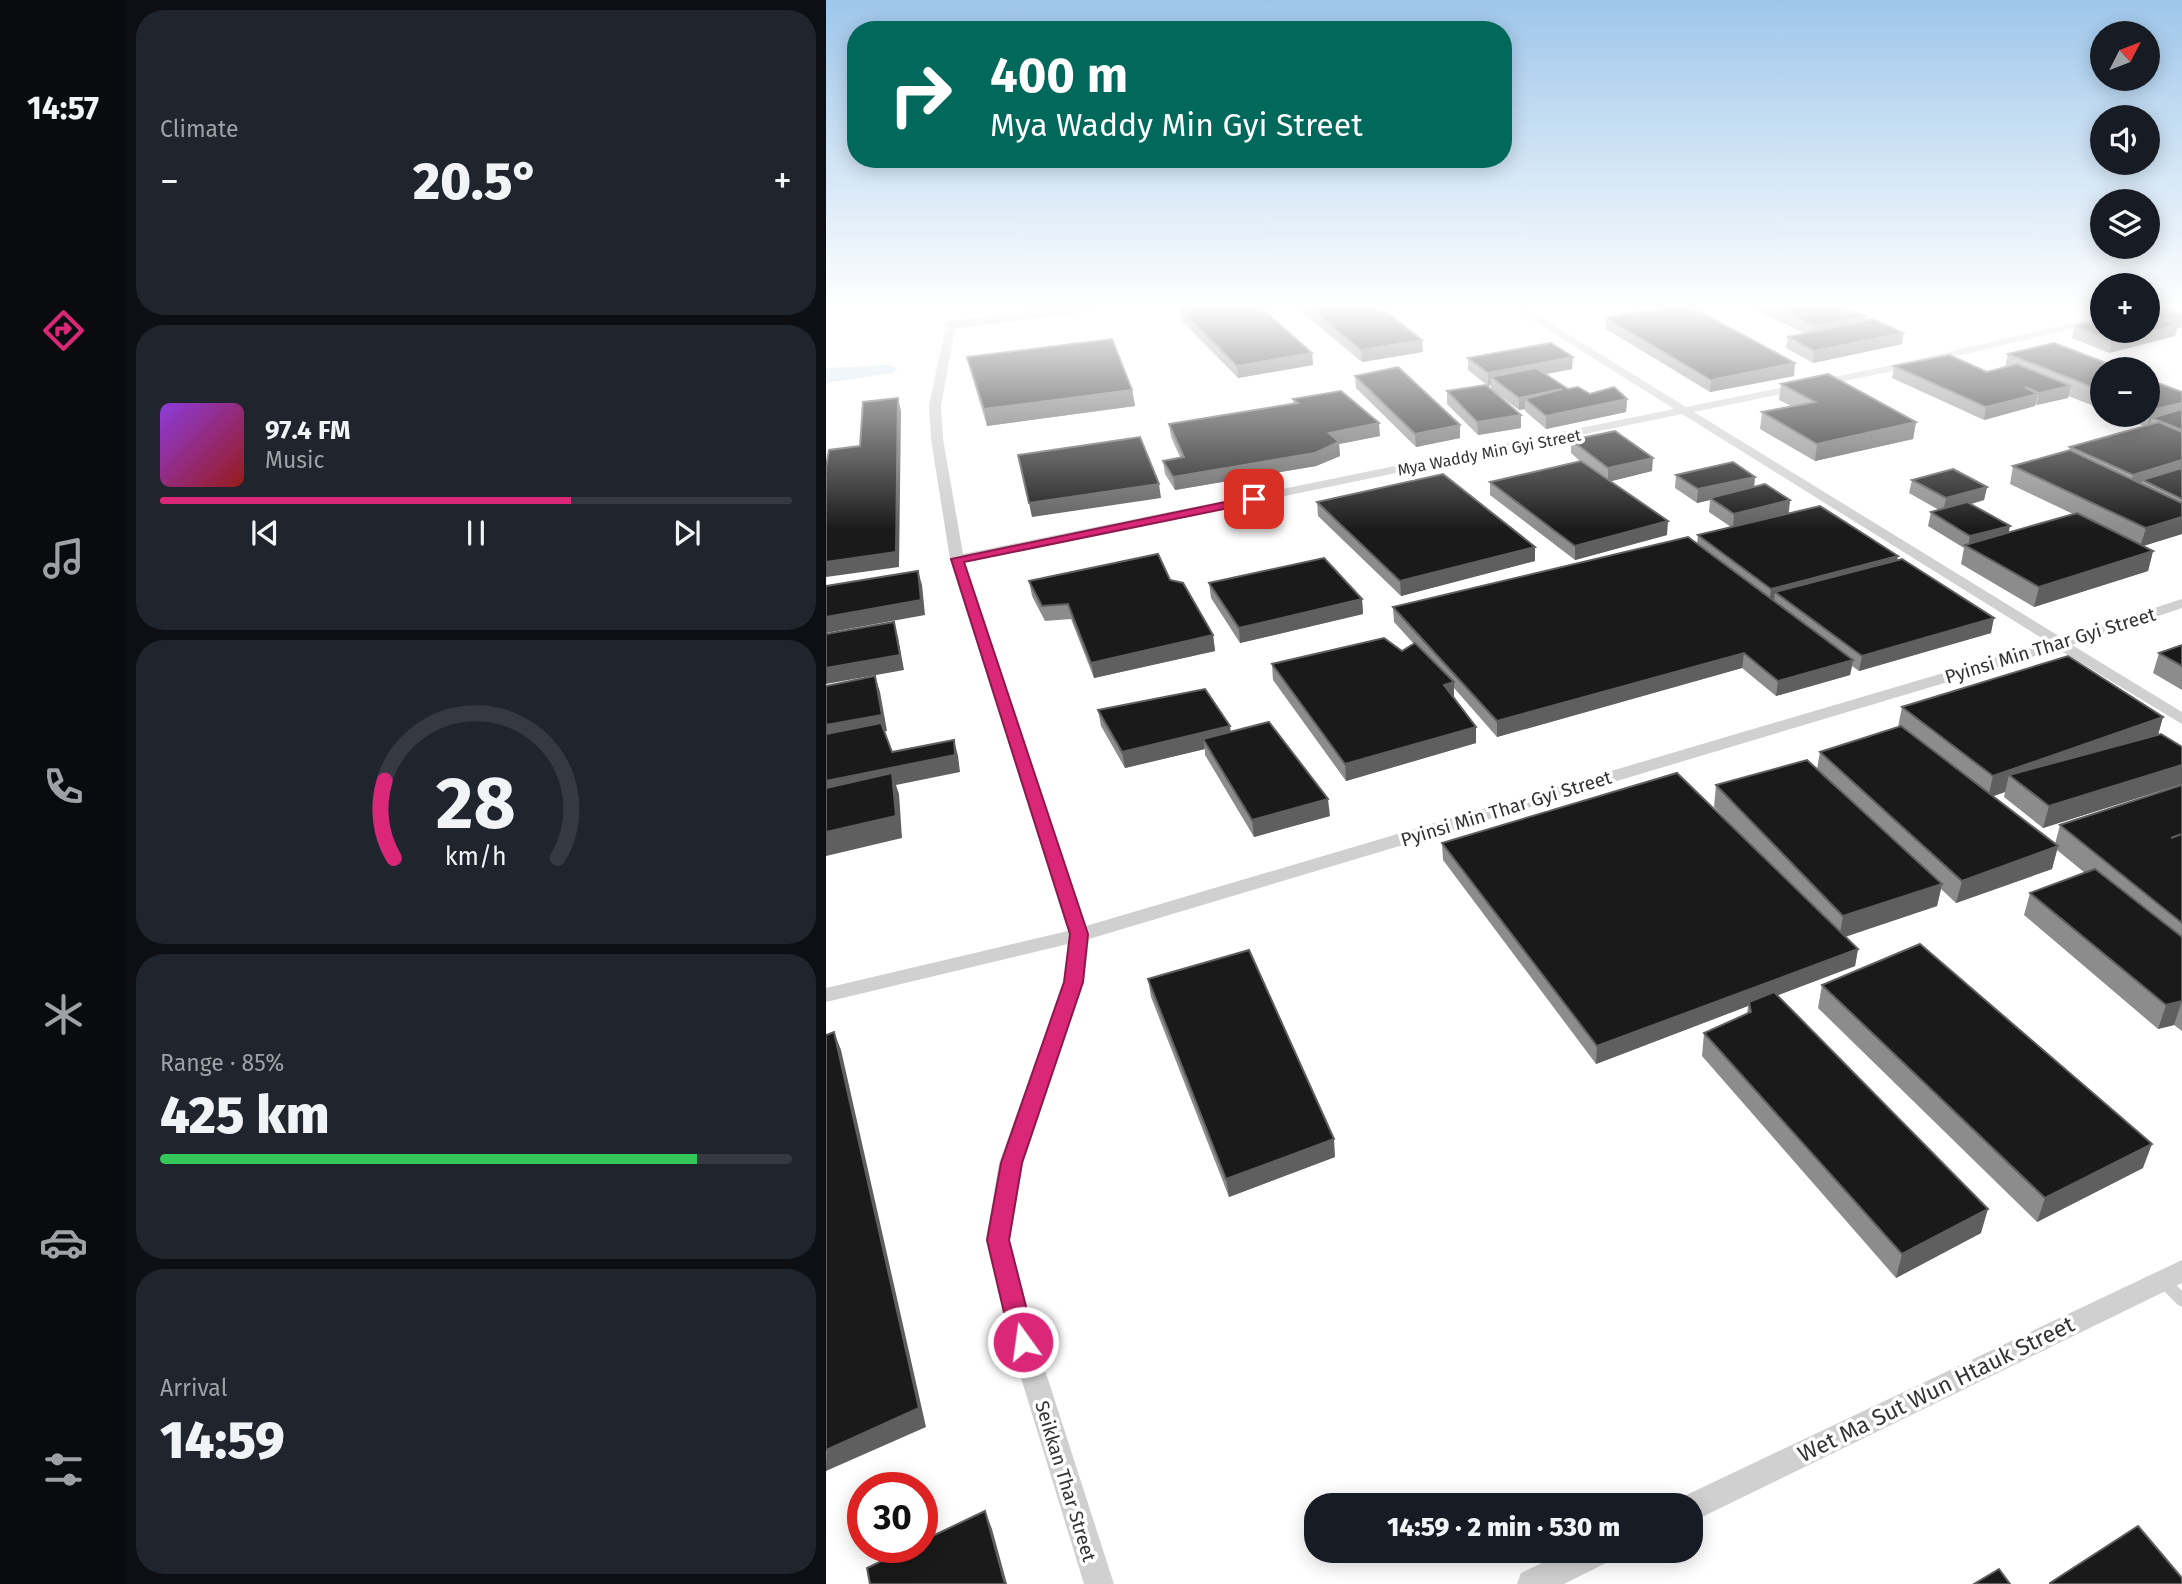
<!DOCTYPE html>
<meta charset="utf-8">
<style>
body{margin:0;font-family:"Fira Sans",sans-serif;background:#20242c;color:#f1f3f6;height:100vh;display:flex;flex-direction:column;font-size:26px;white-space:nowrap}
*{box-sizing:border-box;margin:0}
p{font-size:23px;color:#9ea1a6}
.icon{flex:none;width:38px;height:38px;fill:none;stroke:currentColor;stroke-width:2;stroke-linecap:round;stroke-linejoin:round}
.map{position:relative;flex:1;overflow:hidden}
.panel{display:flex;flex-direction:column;gap:10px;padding:10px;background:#0d0f14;width:700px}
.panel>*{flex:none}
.hud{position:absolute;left:21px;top:21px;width:665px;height:147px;border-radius:28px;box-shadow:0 4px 18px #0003;background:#00695c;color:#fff;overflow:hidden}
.needle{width:46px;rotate:48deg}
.buttons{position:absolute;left:1264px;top:21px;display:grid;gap:14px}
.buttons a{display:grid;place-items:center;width:70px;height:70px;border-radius:50%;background:#171b24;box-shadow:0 4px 18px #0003;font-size:35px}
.speed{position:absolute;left:21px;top:1472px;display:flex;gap:14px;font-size:35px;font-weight:700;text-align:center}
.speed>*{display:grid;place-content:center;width:91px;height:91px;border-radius:50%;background:#171b24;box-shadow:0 4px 18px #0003;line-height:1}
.speed .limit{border:10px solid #d22;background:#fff;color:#111}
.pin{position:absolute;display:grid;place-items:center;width:60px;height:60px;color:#fff;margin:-30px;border-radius:14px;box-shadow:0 4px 10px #0006}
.me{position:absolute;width:77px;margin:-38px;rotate:346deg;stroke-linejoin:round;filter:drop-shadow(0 0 5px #0008)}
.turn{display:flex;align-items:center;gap:24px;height:147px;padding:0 28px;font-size:32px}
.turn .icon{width:91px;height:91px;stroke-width:2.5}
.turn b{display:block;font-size:49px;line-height:60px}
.big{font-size:52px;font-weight:800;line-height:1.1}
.panel .card{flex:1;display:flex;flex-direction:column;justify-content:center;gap:10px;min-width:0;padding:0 24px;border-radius:28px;background:#20242c}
.panel .dial{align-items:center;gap:0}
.dial svg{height:182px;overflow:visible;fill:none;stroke:#363941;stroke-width:7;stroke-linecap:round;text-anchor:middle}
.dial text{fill:#f1f3f6;stroke:none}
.song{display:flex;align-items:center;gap:21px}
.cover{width:84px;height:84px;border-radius:10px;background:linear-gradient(135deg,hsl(270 70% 55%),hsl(0 70% 35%))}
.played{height:7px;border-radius:4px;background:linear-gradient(90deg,#db2777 65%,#363941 65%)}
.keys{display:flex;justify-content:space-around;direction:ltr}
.heat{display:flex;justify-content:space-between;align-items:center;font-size:38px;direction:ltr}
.charge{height:10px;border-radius:5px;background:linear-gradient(90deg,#34c759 85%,#363941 0)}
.trip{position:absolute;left:478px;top:1493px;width:399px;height:70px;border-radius:28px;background:#171b24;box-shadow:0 4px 18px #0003;font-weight:800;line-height:70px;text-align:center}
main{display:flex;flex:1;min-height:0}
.menu{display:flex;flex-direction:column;width:126px;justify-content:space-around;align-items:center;background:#090b0e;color:#9ea1a6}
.menu .icon{width:49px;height:49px}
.menu .selected{color:#db2777}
.menu b{font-size:32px;color:#f1f3f6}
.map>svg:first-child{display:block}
.water{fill:#cfe2ee}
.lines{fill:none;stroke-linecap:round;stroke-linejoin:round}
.lane{stroke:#d0d0d0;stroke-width:13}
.street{fill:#d0d0d0;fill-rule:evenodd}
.secondary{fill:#bdbdbd;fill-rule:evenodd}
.wall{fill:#8c8c8c}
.shaded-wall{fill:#5f5f5f}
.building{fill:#1a1a1a;stroke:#5f5f5f;stroke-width:2}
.route{fill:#db2777;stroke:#8e194d;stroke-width:2}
.labels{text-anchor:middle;stroke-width:7;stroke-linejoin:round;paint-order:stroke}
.far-street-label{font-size:16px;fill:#333;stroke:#fff}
.street-label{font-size:19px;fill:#333;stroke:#fff}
.near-street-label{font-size:23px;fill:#333;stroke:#fff}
</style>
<main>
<nav class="menu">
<b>14:57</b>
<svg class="icon selected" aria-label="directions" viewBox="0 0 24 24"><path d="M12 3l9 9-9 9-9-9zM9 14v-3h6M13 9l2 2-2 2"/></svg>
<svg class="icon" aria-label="music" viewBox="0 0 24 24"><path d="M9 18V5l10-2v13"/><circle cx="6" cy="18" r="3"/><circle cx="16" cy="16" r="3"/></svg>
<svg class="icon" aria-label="phone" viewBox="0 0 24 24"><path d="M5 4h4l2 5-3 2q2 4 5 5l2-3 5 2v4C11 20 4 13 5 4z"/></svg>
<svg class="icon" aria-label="climate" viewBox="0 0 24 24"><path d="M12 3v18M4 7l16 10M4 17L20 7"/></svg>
<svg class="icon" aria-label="car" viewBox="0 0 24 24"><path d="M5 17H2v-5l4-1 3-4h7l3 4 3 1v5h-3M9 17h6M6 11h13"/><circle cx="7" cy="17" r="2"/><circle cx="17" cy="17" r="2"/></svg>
<svg class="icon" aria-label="filters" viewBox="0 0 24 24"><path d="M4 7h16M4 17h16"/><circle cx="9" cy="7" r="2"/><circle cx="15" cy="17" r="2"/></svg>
</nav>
<section class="panel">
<div class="card"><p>Climate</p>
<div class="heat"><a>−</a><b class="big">20.5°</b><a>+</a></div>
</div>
<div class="card">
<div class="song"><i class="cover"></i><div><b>97.4 FM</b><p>Music</p></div></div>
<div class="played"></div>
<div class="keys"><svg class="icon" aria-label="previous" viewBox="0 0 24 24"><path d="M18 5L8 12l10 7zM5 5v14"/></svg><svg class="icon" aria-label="pause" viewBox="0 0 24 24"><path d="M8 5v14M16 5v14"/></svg><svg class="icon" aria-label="next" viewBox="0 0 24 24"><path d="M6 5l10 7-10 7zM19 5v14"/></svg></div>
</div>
<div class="card dial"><svg viewBox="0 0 100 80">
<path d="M14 69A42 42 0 1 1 86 69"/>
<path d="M14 69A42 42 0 0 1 10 35" stroke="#db2777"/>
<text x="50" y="56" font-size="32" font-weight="700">28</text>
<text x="50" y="72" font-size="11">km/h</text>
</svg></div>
<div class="card"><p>Range · 85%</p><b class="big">425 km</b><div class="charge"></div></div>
<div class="card"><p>Arrival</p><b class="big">14:59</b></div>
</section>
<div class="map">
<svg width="1356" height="1584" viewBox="0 0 1356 1584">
<rect width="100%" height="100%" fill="#fff"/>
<polygon class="water" points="62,365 71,368 67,373 0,383 0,368"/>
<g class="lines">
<polyline class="lane" points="1338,1282 1356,1300"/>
<g class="street">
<path d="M686,307h12l162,100 202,-41 214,-50v6l-214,50 -194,40 368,226 120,-39v9l-110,37 110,67v12l-124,-75 -969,290 -5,43 -61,181 -13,77 26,102 78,242h-30l-74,-242 -24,-102 13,-77 65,-181 4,-38 -242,58v-14l242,-57 -118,-372 -19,-120 -2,-34 17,-80 5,-3 5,3 -15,80 2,34 20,115 711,-145zM856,414l366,228 -962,284 -121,-364z"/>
<polygon points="1329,307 1344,307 1356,312 1356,318"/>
<polygon points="1356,1260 1356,1283 874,1518 864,1522 864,1505 851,1505 854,1498"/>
<polygon points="743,1550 791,1550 786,1560 738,1584 691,1584 695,1573"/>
</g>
<polygon class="secondary" points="233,307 275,307 268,311 125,329 118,325 125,321"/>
</g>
<g class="wall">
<polygon points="470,307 553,307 597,352 536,362"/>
<polygon points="924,307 1019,307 1039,316 1039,321 1077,333 1076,344 987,363 960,348 962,337 978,333"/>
<polygon points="354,309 486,353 487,365 412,378 355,320"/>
<polygon points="1356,315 1355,327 1351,328 1349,336 1283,353 1246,338 1249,326"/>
<polygon points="780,318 968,376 884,392 780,329"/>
<polygon points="1182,354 1276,369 1276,409 1242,396 1242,398 1209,405 1209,406 1158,420 1066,378 1068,366 1161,372 1179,367"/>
<polygon points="141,357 306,390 309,406 161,426 145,373"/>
<polygon points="642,358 746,369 720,374 742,389 764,394 801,399 800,412 720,429 699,411 699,409 693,410 665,389 665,385 662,386 642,370"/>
<polygon points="529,376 634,438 590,447 530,388"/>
<polygon points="1321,379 1356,392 1356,534 1317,546 1327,551 1322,571 1208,607 1135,564 1138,548 1102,526 1105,512 1113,510 1083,493 1086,480 1161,487 1158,500 1145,504 1183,533 1247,514 1184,484 1187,466 1243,451 1244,447 1318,426 1289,415 1321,415"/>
<polygon points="955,384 1090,422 1087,439 989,461 934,429 936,412 965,406 953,400"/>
<polygon points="621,391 695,415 695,428 652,435 621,404"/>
<polygon points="467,399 554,436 513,444 514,456 490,466 349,490 339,474 337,461 354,457 345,437 343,424 468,404"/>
<polygon points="745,440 826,471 785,481 841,535 749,560 664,495 664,482 754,461 745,453"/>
<polygon points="850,475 928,487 964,500 963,513 1071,560 1165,633 1033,671 1026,666 1024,675 950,696 916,668 671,737 628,688 628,698 650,743 520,781 447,680 446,664 576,651 588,644 568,622 567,607 871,544 872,535 905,527 883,512 884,500 871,503 849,488"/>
<polygon points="491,502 709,547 709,561 575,596 492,516"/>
<polygon points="344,580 387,635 389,651 268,678 245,619 219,621 206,596 203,581"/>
<polygon points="383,583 536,599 537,614 414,643 385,598"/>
<polygon points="1356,645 1356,690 1327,673 1333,653"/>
<polygon points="1076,707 1337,717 1332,735 1356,747 1356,784 1217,828 1178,797 1179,792 1167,796 1229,844 1234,825 1356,785 1356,1031 1348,1025 1332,1029 1198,915 1204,893 1259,873 1231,850 1226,869 1130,903 1115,889 1111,906 1020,936 1032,949 1029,966 951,995 1155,1233 1070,1278 876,1056 878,1033 921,1014 922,1006 770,1064 617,860 616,843 908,828 888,807 890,785 991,769 994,752 1072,727"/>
<polygon points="272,710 404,726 404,732 504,816 428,837 379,755 379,749 299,768 275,726"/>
<polygon points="322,979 509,1157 403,1197 325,997"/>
<polygon points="996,985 1317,1168 1211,1222 992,1008"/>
</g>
<g class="shaded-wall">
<polygon points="1039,316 1037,328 988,338 989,326"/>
<polygon points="1356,316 1355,327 1351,328 1349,336 1283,353 1286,341 1339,320"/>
<polygon points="1077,333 1076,344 987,363 988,351"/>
<polygon points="596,340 597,352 536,362 535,350"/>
<polygon points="486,353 487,365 412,378 411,366"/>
<polygon points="747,357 746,369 674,383 665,377 665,385 662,386 662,373"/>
<polygon points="969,363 968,376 884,392 885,380"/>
<polygon points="1245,386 1242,398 1211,405 1213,393"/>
<polygon points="736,389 699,399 699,409 693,410 693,398"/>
<polygon points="306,390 309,406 161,426 158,409"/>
<polygon points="1212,394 1209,406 1158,420 1160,407"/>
<polygon points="72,398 75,411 73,567 0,577 0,562"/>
<polygon points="801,399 800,412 720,429 720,416"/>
<polygon points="1356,403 1356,418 1326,418 1323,427 1321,427 1326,410"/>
<polygon points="695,415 695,428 652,435 651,422"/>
<polygon points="1090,422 1087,439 989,461 991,444"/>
<polygon points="553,423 554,436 513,444 514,456 490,466 349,490 347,477 503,433"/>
<polygon points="634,425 634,438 590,447 589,434"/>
<polygon points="827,458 826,471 782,482 782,468"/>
<polygon points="1356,460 1356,476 1316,480 1314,489 1302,493 1307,475"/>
<polygon points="929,477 928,490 884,498 884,500 871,503 872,489"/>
<polygon points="333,484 335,498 206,517 203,503"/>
<polygon points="1161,487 1158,500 1117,512 1120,498"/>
<polygon points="964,500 962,514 907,528 908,514"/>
<polygon points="1356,517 1356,534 1314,547 1320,528"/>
<polygon points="842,521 841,535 749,560 749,546"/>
<polygon points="1184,526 1181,541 1142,547 1144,536"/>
<polygon points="709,547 709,561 575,596 574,581"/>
<polygon points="1327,551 1322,571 1208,607 1213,587"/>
<polygon points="1072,556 1069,571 949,592 948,602 943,603 945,589"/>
<polygon points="92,571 96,585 99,615 0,633 0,617"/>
<polygon points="536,599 537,614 414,643 413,628"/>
<polygon points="1168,618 1165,633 1033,671 1036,656"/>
<polygon points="68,622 72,637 78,670 0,684 0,668"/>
<polygon points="387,635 389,651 268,678 265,663"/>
<polygon points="918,653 916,668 671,737 671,721"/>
<polygon points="1027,660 1024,675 950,696 952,681"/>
<polygon points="49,676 54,692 61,731 0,742 0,725"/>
<polygon points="628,682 628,697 618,685"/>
<polygon points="1337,717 1331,738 1183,775 1179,792 1162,798 1167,776"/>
<polygon points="404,726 406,742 377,739 379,749 299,768 296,752"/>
<polygon points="650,727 650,743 520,781 519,764"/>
<polygon points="128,740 132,756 134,772 70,785 73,794 76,838 0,856 0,781"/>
<polygon points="1356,765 1356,784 1217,828 1223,806"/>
<polygon points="502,799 504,816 428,837 426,820"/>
<polygon points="1232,846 1226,869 1130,903 1136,881"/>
<polygon points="1116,884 1111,906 1013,939 1017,916"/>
<polygon points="1032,949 1029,966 924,1006 923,1002 922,1006 770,1064 771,1046"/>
<polygon points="1356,1001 1348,1025 1332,1029 1340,1005"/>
<polygon points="8,1032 15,1050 100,1427 0,1471"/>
<polygon points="508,1139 509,1157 403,1197 400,1179"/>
<polygon points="1326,1144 1317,1168 1211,1222 1219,1198"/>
<polygon points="1162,1209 1155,1233 1070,1278 1076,1254"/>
<polygon points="159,1511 166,1529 181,1584 179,1584"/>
</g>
<g class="building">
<polygon points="363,307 434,307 486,353 411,366 354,309"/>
<polygon points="483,307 553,307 596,340 535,350"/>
<polygon points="841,307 865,307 969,363 885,380 780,318"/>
<polygon points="949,307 1019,307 1039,316 989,326"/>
<polygon points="1321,307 1333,307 1356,315 1356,316 1339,320 1352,325 1286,341 1249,326 1276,319 1276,331 1321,331"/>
<polygon points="1047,319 1077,333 988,351 962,337"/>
<polygon points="286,339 306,390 158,409 141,357"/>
<polygon points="725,343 747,357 662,373 642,358"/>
<polygon points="1228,343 1296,369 1276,369 1276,391 1182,354"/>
<polygon points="1123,355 1161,372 1191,364 1245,386 1213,393 1199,387 1212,394 1160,407 1068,366"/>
<polygon points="572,367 634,425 589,434 529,376"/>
<polygon points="710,368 742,389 752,387 764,394 788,387 801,399 720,416 699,399 736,389 693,398 665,377"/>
<polygon points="1002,374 1090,422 991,444 936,412 989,402 955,384"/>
<polygon points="1321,379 1356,392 1356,403 1326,410 1321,409"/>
<polygon points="660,385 695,415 651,422 621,391"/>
<polygon points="515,391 553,423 503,433 513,442 489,453 347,477 337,461 358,457 343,424 472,403 467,399"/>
<polygon points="72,398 70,552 0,562 0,467 3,450 34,446 37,402"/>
<polygon points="1356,409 1356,430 1326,418"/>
<polygon points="1333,422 1356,432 1356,460 1307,475 1244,447"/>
<polygon points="789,431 827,458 782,468 745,440"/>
<polygon points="314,437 333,484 203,503 192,455"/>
<polygon points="1244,450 1356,503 1356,517 1320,528 1187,466"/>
<polygon points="755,461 842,521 749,546 664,482"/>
<polygon points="907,462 929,477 872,489 850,475"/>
<polygon points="1356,468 1356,499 1316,480"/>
<polygon points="1127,469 1161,487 1120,498 1086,480"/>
<polygon points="617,474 709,547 574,581 491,502"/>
<polygon points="939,484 964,500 908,514 884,498"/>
<polygon points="1141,502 1184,526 1144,536 1105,512"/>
<polygon points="994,506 1072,556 945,589 872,535"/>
<polygon points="1251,513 1327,551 1213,587 1139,545"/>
<polygon points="862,537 1027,660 952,681 918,653 671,721 567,607"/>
<polygon points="332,554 344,580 357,583 387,635 265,663 242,604 216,606 203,581"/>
<polygon points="498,558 536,599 413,628 383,583"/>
<polygon points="1076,559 1168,618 1036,656 949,592"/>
<polygon points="92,571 95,600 0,617 0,586"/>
<polygon points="68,622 74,655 0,668 0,634"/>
<polygon points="558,638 576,651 589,643 628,682 618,685 650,727 519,764 446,664"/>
<polygon points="1356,645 1356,666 1333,653"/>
<polygon points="1242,656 1337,717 1167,776 1076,707"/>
<polygon points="49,676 56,715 0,725 0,686"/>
<polygon points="379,689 404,726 296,752 272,710"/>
<polygon points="443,722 502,799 426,820 377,739"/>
<polygon points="55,723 66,752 128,740 129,755 0,781 0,734"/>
<polygon points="1075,726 1232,846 1136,881 994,752"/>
<polygon points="1335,734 1356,747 1356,765 1223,806 1183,775"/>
<polygon points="981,760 1116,884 1017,916 890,785"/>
<polygon points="66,773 70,816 0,832 0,788"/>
<polygon points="851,773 1032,949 771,1046 616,843"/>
<polygon points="1356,785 1356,834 1345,838 1356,834 1356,923 1234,825"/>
<polygon points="1269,869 1356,937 1356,1001 1340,1005 1204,893"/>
<polygon points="1094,944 1326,1144 1219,1198 996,985"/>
<polygon points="423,950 508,1139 400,1179 322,979"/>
<polygon points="948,992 1162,1209 1076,1254 878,1033 925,1012 923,1002"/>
<polygon points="8,1032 93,1408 0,1450 0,1035"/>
<polygon points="159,1511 179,1584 44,1584 41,1568 84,1547 96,1547 96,1541"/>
<polygon points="1312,1526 1356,1578 1356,1584 1224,1584 1224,1583"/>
<polygon points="1173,1569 1184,1584 1148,1584"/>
</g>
<linearGradient id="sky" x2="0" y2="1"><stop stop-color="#9ec6ea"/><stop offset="0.58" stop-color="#fff"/><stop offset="1" stop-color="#fff" stop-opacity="0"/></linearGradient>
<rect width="1356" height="529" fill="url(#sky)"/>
<polygon class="route" points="428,496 433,499 432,502 138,562 262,934 257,982 196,1163 183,1240 209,1342 205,1350 197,1353 188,1350 185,1342 161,1240 175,1163 238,982 244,934 125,559"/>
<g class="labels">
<g class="far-street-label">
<text transform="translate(663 452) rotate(-11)" y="6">Mya Waddy Min Gyi Street</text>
</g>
<g class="street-label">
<text transform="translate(1224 645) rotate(-17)" y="7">Pyinsi Min Thar Gyi Street</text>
<text transform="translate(680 808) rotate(-17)" y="7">Pyinsi Min Thar Gyi Street</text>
<text transform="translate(240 1481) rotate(73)" y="7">Seikkan Thar Street</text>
</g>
<g class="near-street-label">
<text transform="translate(1110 1389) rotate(-26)" y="8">Wet Ma Sut Wun Htauk Street</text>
</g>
</g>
</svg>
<div class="buttons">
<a><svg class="needle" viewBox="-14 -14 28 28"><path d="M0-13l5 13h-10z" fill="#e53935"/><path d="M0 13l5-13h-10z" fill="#9ea1a6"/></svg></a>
<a><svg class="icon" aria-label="sound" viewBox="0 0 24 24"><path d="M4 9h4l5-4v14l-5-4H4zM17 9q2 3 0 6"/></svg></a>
<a><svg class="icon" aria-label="layers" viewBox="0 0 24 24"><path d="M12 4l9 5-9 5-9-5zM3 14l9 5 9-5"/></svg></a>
<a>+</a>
<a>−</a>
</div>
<div class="speed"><div class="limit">30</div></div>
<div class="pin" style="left:428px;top:499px;background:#d93025"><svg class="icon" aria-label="arrive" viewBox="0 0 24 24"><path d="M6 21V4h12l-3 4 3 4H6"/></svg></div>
<svg class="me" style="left:197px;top:1342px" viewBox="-20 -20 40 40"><circle r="17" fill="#db2777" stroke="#fff" stroke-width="3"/><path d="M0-11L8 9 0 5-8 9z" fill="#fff"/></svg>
<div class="trip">14:59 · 2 min · 530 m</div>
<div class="hud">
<div class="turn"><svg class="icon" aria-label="right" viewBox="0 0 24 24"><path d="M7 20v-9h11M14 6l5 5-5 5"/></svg><div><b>400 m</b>Mya Waddy Min Gyi Street</div></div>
</div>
</div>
</main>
